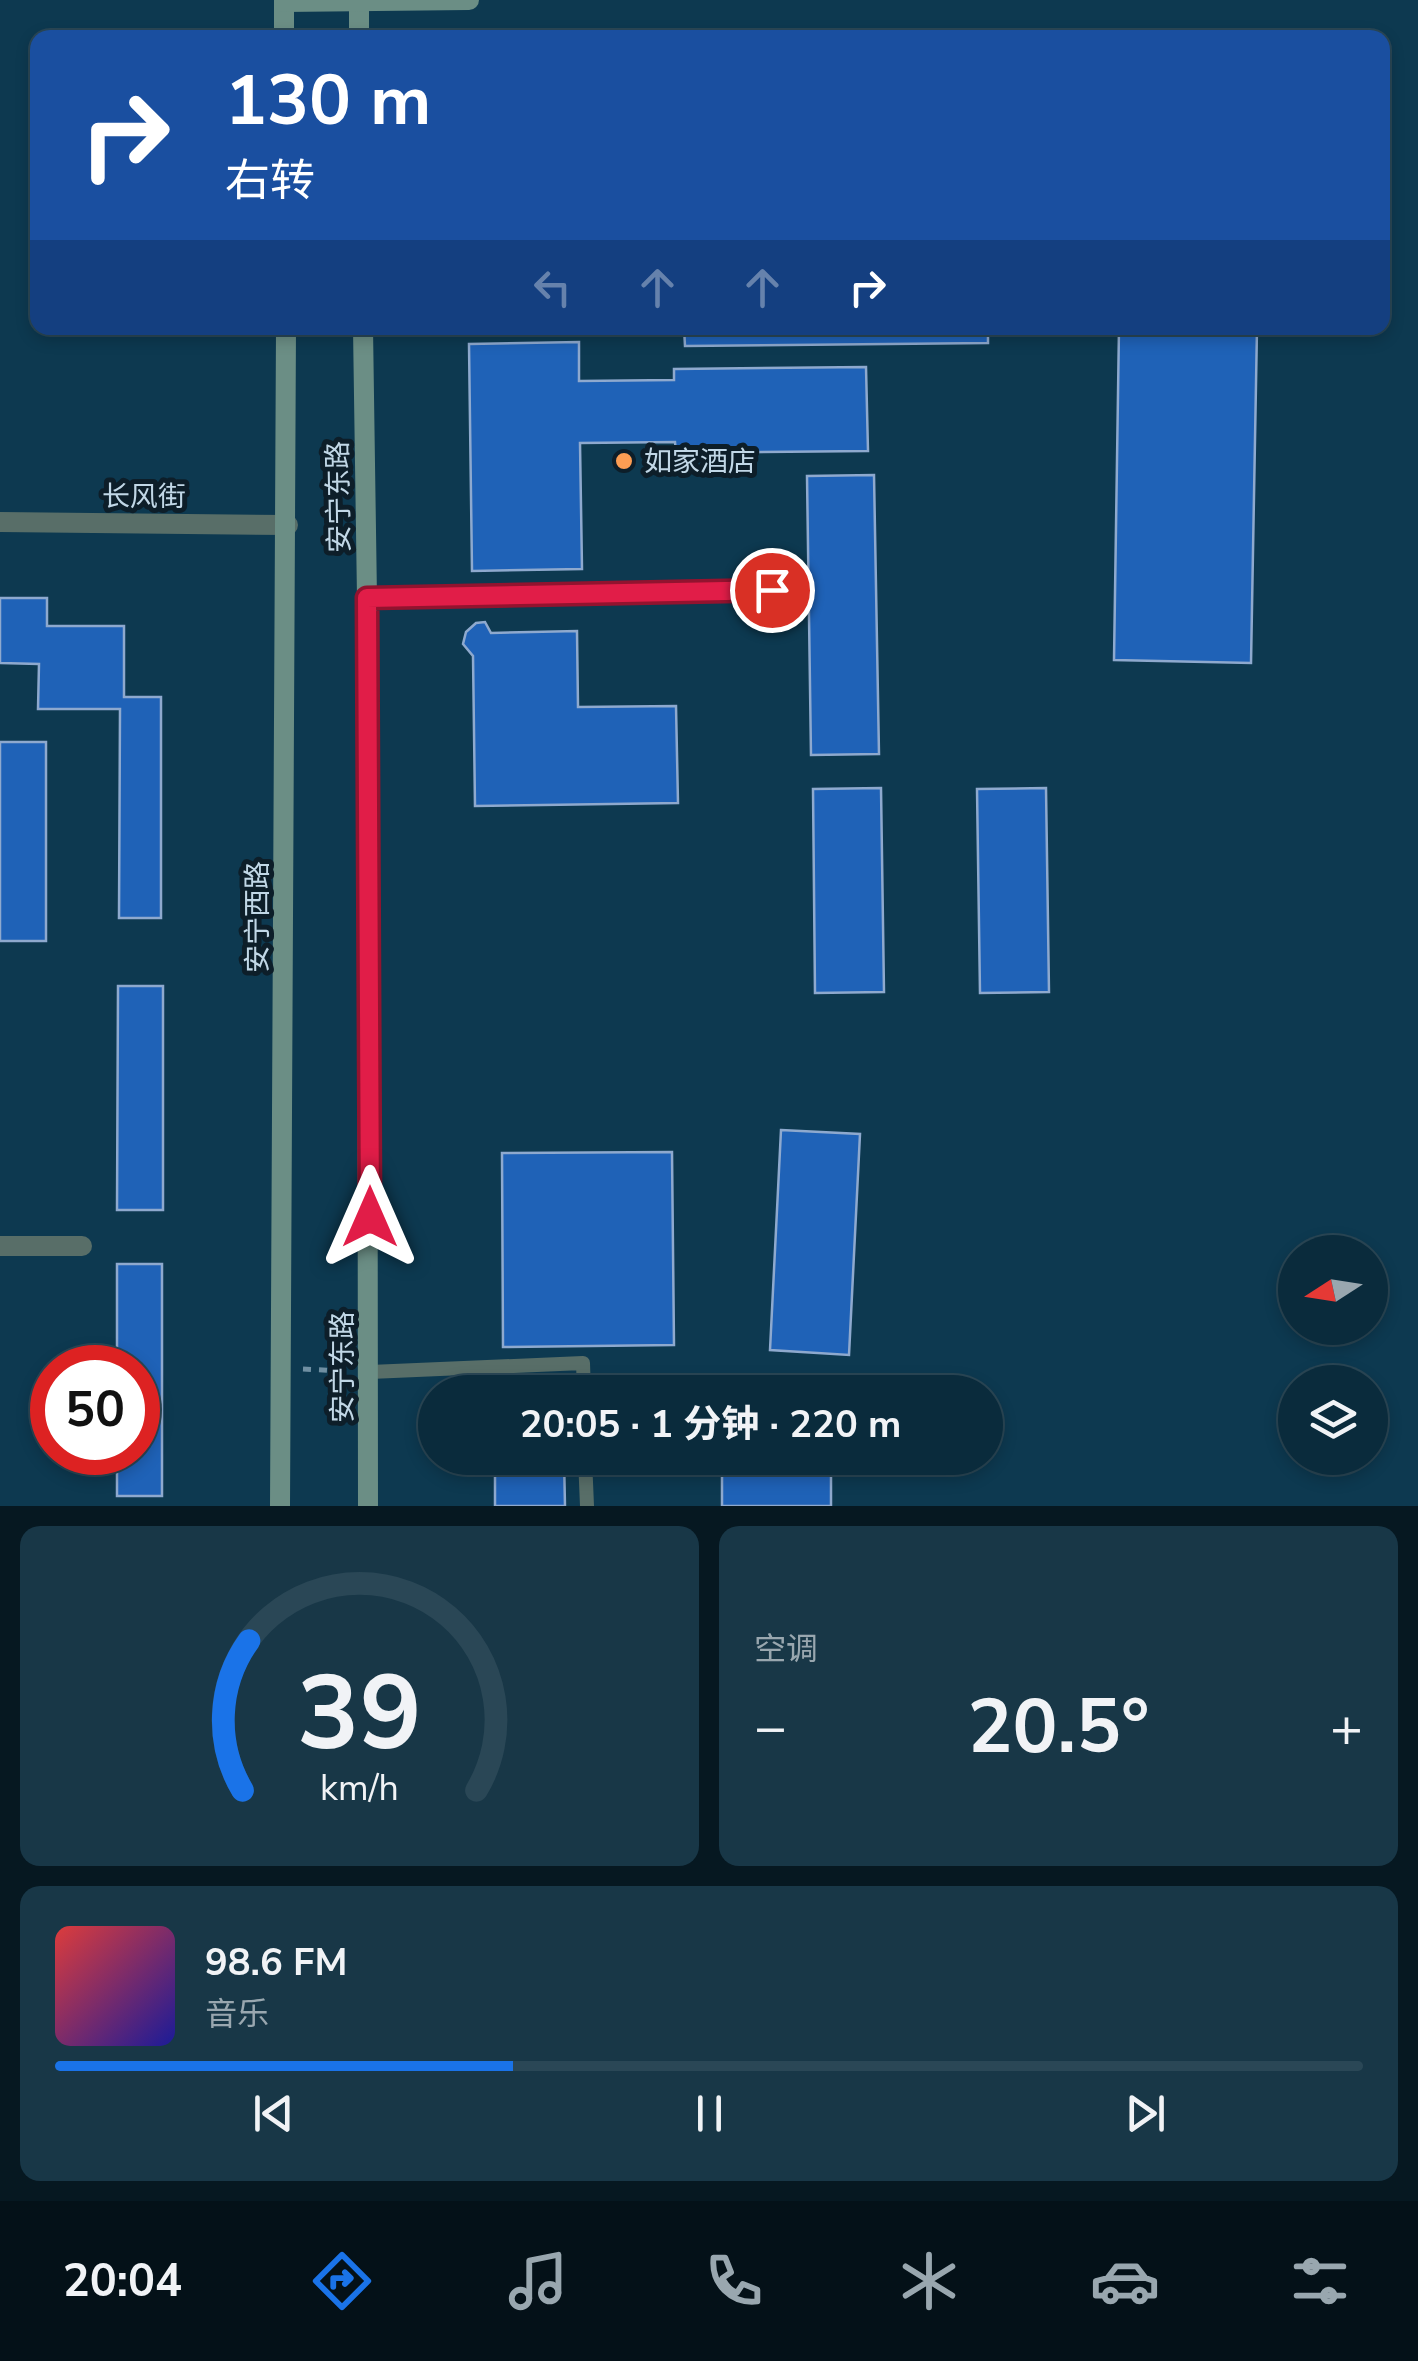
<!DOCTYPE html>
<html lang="zh">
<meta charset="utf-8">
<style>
body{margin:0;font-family:"Nunito Sans","Noto Sans SC",sans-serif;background:#183747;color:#f1f3f6;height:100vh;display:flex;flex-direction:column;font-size:38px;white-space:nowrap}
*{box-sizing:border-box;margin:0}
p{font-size:32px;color:#99a7af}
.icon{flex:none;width:55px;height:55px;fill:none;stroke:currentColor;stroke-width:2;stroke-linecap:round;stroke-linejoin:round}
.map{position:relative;height:1506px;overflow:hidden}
.drawer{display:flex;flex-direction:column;gap:20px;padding:20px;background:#061821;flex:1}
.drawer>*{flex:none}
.top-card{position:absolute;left:30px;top:30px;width:1360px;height:305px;border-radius:20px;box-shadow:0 5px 15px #0003,0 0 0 2px #2a4756;background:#1a4fa0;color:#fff;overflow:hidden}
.needle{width:65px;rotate:258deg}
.fabs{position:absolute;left:1278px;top:1235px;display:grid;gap:20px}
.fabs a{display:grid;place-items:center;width:110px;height:110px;border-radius:50%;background:#0a2b3c;box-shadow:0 5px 15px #0003,0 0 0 2px #2a4756;font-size:50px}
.speed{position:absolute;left:30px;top:1345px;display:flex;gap:20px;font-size:50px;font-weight:700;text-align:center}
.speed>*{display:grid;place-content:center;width:130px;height:130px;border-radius:50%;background:#0a2b3c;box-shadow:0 5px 15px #0003,0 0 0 2px #2a4756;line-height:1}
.speed .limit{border:15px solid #d22;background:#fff;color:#111}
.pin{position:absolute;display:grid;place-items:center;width:85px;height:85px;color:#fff;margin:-42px;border:5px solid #fff;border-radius:50%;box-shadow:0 2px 10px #0007}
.me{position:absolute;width:110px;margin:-55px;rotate:0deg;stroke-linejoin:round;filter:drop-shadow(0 0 8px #0008)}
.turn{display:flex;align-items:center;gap:35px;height:210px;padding:0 30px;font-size:45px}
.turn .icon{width:130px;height:130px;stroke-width:2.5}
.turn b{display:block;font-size:70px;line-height:85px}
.lanes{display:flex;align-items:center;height:95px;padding:0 30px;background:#0003;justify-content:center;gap:50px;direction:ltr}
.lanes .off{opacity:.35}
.big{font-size:75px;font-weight:700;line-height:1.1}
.drawer .widget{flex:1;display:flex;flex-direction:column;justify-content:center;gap:15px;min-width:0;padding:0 35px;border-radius:20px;background:#183747}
.drawer .dial{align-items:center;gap:0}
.dial svg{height:260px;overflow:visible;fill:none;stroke:#2a4756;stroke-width:7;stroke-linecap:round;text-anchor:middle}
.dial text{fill:#f1f3f6;stroke:none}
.song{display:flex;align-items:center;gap:30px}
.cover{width:120px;height:120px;border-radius:15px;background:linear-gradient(135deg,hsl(0 70% 55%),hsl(240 70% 35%))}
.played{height:10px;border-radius:5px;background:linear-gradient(90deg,#1a73e8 35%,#2a4756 35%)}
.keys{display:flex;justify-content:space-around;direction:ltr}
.heat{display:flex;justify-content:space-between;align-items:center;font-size:55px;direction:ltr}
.drawer .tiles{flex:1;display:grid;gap:20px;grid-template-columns:1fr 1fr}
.widget:last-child{grid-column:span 2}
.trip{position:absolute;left:418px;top:1375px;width:585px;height:100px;border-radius:50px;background:#0a2b3c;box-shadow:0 5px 15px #0003,0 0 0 2px #2a4756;font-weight:700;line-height:100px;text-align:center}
.menu{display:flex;height:160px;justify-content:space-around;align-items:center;background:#041118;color:#99a7af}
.menu .icon{width:70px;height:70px}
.menu .selected{color:#1a73e8}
.menu b{font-size:45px;color:#f1f3f6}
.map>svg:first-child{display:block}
.building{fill:#1f62b7;stroke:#8ea9ce;stroke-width:2.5}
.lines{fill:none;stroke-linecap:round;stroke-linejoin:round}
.path{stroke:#6f8fa2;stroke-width:5;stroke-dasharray:8 8;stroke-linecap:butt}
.lane{stroke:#586e68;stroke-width:14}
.street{stroke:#586e68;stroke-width:20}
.secondary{stroke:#6b8e85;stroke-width:20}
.route-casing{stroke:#92132f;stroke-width:25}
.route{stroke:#e11d48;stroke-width:18}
.poi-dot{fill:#fc9d53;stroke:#0d1e29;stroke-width:4}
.labels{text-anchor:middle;stroke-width:10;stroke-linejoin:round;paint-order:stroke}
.poi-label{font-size:28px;fill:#c1d7e6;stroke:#0d1e29;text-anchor:start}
.street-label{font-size:28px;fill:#c1d7e6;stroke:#0d1e29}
</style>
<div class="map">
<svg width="1418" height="1506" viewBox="0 0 1418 1506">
<rect width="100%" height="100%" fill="#0d3950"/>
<g class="building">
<polygon points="684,328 988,328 988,343 685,346"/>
<polygon points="1119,328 1257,328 1251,663 1114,660"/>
<polygon points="579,342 579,381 674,380 674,369 866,367 868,451 676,453 675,442 580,443 582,569 472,571 469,344"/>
<polygon points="874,475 879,754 811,755 807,476"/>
<polygon points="0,598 47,598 47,626 124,626 124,697 161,697 161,918 119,918 120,709 38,709 39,664 0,663"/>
<polygon points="485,622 491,633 577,631 578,707 676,706 678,803 475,806 473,656 463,644 466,632 476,623"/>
<rect x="0" y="742" width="46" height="199"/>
<polygon points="881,788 884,992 815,993 813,789"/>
<polygon points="1046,788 1049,992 980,993 977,789"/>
<polygon points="118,986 163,986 163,1210 117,1210"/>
<polygon points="781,1130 860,1134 849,1355 770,1350"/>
<polygon points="672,1152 674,1345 503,1347 502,1153"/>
<polygon points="117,1264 162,1264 162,1496 117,1496 117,1452 138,1452 138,1368 117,1368"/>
<polygon points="564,1389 564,1392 494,1392 494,1390"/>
<polygon points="495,1458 564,1458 565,1506 495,1506"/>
<rect x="722" y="1458" width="109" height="48"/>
</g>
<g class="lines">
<polyline class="path" points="303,1369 342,1371"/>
<g class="lane">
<polyline points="367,598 772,590"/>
<polyline points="370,1372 583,1363 584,1392"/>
<polyline points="585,1458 587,1506"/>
</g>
<g class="street">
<polyline points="0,522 288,525"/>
<polyline points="0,1246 82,1246"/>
</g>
<g class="secondary">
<polyline points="284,0 284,38"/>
<polyline points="359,0 359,38"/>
<polyline points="284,2 469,0"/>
<polyline points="363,328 367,598 368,1506"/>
<polyline points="280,1506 286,328"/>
</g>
</g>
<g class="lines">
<g class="route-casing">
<polyline id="route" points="370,1217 367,598 772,590"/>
</g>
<use href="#route" class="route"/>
</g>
<circle class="poi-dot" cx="624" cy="461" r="10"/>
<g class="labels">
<g class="poi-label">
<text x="644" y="471">如家酒店</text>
</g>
<g class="street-label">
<text x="144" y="506">长风街</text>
<text transform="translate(338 497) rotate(-91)" y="10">安宁东路</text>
<text transform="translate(257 917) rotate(-90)" y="10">安宁西路</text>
<text transform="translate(342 1367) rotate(-90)" y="10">安宁东路</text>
</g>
</g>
</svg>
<div class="fabs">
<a><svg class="needle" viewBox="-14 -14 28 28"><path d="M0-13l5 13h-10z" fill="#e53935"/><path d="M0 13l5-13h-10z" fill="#99a7af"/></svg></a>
<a><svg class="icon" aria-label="layers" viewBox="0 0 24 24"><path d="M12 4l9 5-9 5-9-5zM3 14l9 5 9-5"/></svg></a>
</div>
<div class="speed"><div class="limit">50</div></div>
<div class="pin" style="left:772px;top:590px;background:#d93025"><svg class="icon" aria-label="arrive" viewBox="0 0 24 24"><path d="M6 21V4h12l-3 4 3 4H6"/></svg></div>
<svg class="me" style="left:370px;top:1217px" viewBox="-20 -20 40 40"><path d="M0-17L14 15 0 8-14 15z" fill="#e11d48" stroke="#fff" stroke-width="4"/></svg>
<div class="trip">20:05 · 1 分钟 · 220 m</div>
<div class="top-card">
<div class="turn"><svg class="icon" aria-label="right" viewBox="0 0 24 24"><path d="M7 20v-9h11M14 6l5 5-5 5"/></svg><div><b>130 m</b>右转</div></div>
<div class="lanes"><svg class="icon off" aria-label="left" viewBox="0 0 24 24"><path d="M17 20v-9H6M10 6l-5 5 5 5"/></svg><svg class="icon off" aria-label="ahead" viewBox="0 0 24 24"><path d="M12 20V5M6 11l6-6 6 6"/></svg><svg class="icon off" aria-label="ahead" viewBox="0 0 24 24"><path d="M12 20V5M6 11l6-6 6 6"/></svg><svg class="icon" aria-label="right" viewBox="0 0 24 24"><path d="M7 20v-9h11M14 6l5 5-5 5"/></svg></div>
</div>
</div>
<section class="drawer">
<div class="tiles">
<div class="widget dial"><svg viewBox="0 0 100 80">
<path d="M14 69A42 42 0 1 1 86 69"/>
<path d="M14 69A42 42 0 0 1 16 23" stroke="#1a73e8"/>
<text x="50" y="56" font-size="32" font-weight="700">39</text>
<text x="50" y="72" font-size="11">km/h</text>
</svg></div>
<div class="widget"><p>空调</p>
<div class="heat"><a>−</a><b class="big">20.5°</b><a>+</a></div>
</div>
<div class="widget">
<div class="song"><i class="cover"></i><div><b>98.6 FM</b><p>音乐</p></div></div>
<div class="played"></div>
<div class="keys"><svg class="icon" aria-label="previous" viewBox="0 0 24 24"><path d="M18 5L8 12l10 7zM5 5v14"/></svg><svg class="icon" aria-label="pause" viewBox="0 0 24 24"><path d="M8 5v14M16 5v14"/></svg><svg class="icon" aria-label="next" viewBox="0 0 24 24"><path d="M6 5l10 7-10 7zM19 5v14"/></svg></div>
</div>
</div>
</section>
<nav class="menu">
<b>20:04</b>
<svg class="icon selected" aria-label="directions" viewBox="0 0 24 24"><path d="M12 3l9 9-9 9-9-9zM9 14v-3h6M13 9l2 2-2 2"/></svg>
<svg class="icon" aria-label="music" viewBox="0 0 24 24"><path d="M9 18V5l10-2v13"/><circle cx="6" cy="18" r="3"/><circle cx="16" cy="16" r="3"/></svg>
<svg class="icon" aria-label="phone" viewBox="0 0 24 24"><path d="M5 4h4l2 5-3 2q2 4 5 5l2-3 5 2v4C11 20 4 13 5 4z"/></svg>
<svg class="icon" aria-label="climate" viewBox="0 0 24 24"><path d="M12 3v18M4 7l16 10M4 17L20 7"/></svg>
<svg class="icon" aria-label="car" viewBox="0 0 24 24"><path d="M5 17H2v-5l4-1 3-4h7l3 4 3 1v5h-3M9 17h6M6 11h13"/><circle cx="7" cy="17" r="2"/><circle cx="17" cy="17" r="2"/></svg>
<svg class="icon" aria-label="filters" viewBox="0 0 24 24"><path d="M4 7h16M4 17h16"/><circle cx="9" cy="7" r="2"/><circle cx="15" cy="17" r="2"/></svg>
</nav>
